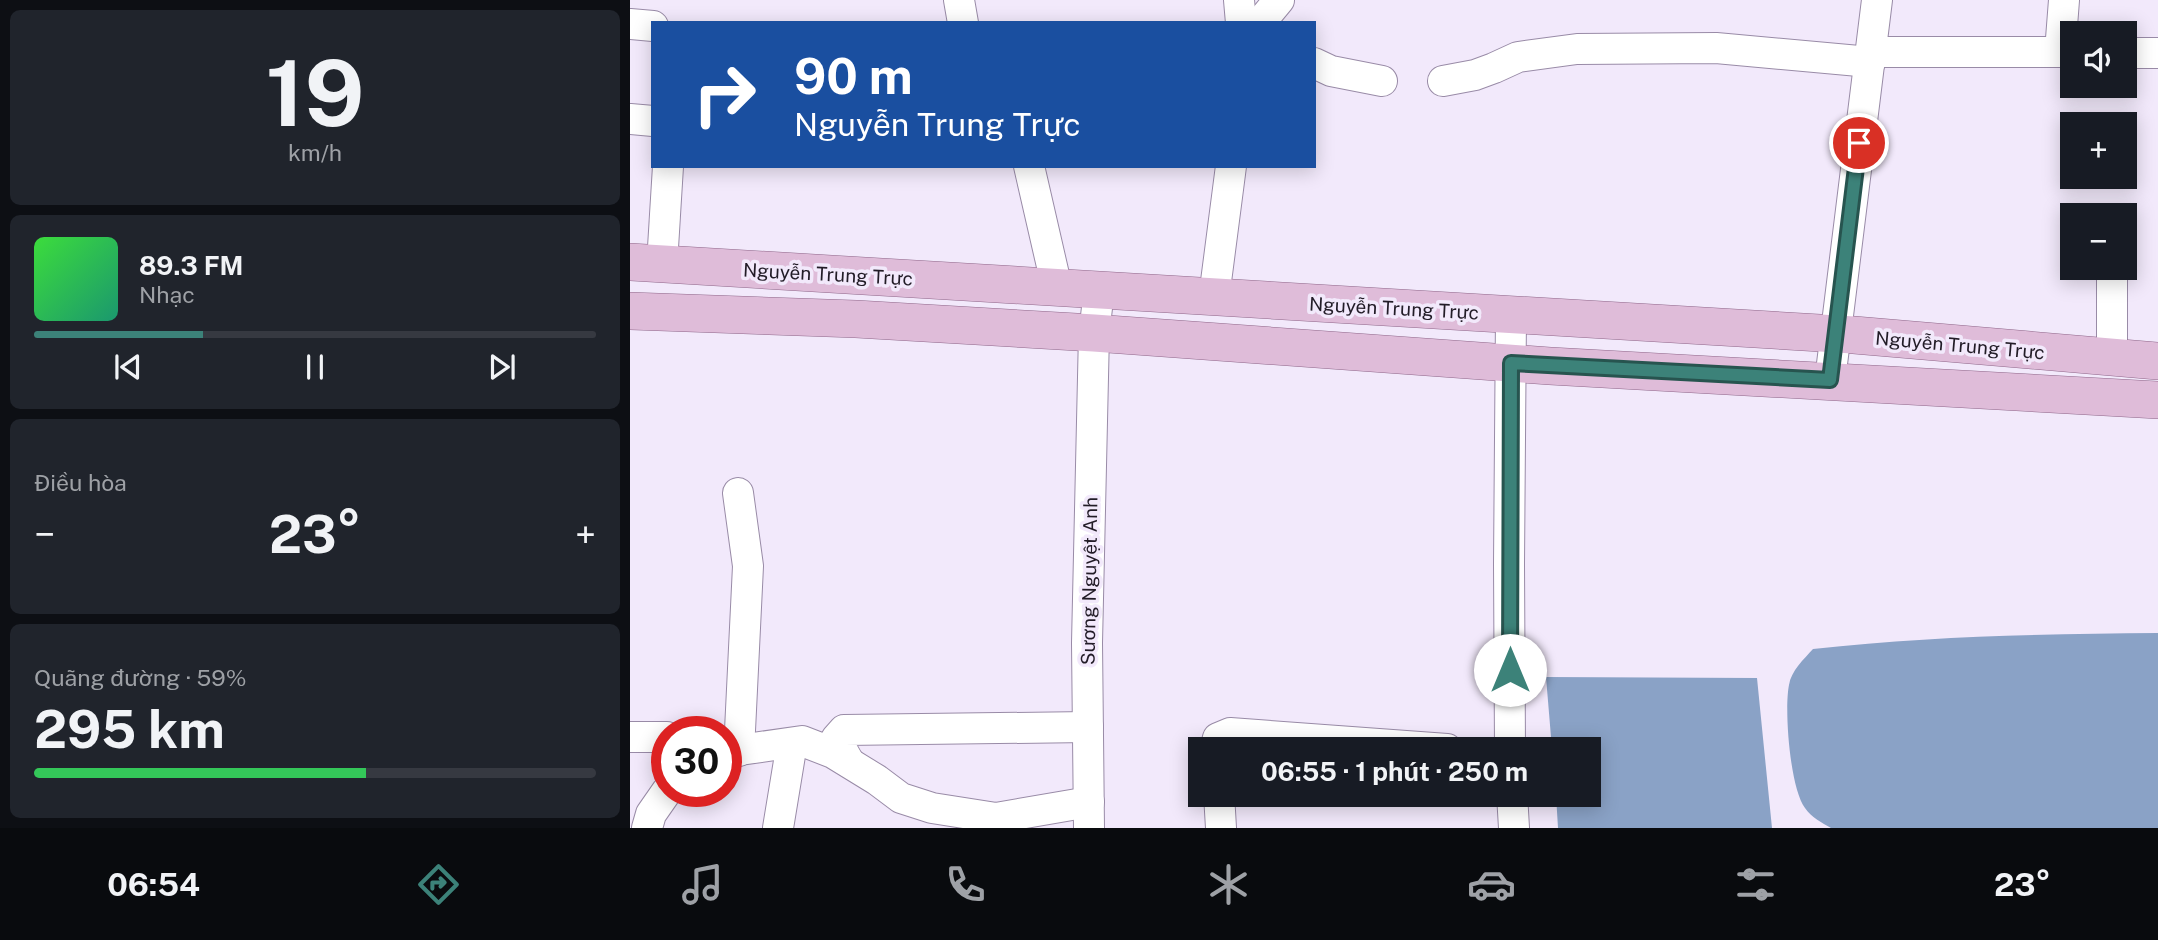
<!DOCTYPE html>
<html lang="vi">
<meta charset="utf-8">
<style>
body{margin:0;font-family:"Public Sans",sans-serif;background:#20242c;color:#f1f3f6;height:100vh;display:flex;flex-direction:column;font-size:26px;white-space:nowrap}
*{box-sizing:border-box;margin:0}
p{font-size:23px;color:#9ea1a6}
.icon{flex:none;width:38px;height:38px;fill:none;stroke:currentColor;stroke-width:2;stroke-linecap:round;stroke-linejoin:round}
.map{position:relative;flex:1;overflow:hidden}
.side{display:flex;flex-direction:column;gap:10px;padding:10px;background:#0d0f14;width:630px}
.side>*{flex:none}
.guide{position:absolute;left:21px;top:21px;width:665px;height:147px;border-radius:0px;box-shadow:0 4px 18px #0003;background:#1a4fa0;color:#fff;overflow:hidden}
.controls{position:absolute;left:1430px;top:21px;display:grid;gap:14px}
.controls a{display:grid;place-items:center;width:77px;height:77px;border-radius:0px;background:#171b24;box-shadow:0 4px 18px #0003;font-size:35px}
.speed{position:absolute;left:21px;top:716px;display:flex;gap:14px;font-size:35px;font-weight:700;text-align:center}
.speed>*{display:grid;place-content:center;width:91px;height:91px;border-radius:50%;background:#171b24;box-shadow:0 4px 18px #0003;line-height:1}
.speed .limit{border:10px solid #d22;background:#fff;color:#111}
.pin{position:absolute;display:grid;place-items:center;width:60px;height:60px;color:#fff;margin:-30px;border:4px solid #fff;border-radius:50%;box-shadow:0 2px 7px #0007}
.me{position:absolute;width:77px;margin:-38px;rotate:0deg;stroke-linejoin:round;filter:drop-shadow(0 0 5px #0008)}
.turn{display:flex;align-items:center;gap:24px;height:147px;padding:0 28px;font-size:32px}
.turn .icon{width:91px;height:91px;stroke-width:2.5}
.turn b{display:block;font-size:49px;line-height:60px}
.big{font-size:52px;font-weight:700;line-height:1.1}
.side .tile{flex:1;display:flex;flex-direction:column;justify-content:center;gap:10px;min-width:0;padding:0 24px;border-radius:10px;background:#20242c}
.side .dial{align-items:center;gap:0}
.dial b{font-size:91px;line-height:1}
.song{display:flex;align-items:center;gap:21px}
.cover{width:84px;height:84px;border-radius:10px;background:linear-gradient(135deg,hsl(120 70% 55%),hsl(160 70% 35%))}
.played{height:7px;border-radius:4px;background:linear-gradient(90deg,#3c8279 30%,#363941 30%)}
.keys{display:flex;justify-content:space-around;direction:ltr}
.heat{display:flex;justify-content:space-between;align-items:center;font-size:38px;direction:ltr}
.charge{height:10px;border-radius:5px;background:linear-gradient(90deg,#34c759 59%,#363941 0)}
.trip{position:absolute;left:558px;top:737px;width:413px;height:70px;border-radius:0px;background:#171b24;box-shadow:0 4px 18px #0003;font-weight:700;line-height:70px;text-align:center}
.menu{display:flex;height:112px;justify-content:space-around;align-items:center;background:#090b0e;color:#9ea1a6}
.menu .icon{width:49px;height:49px}
.menu .on{color:#3c8279}
.menu b{font-size:32px;color:#f1f3f6}
main{display:flex;flex:1;min-height:0}
.map>svg:first-child{display:block}
.water{fill:#8aa2c6}
.lines{fill:none;stroke-linecap:round;stroke-linejoin:round}
.minor-casing{stroke:#998ba7;stroke-width:32}
.major-casing{stroke:#8f678a;stroke-width:38}
.minor{stroke:#fff;stroke-width:30}
.major{stroke:#dfbcd9;stroke-width:37}
.route-casing{stroke:#27544f;stroke-width:18}
.route{stroke:#3c8279;stroke-width:12}
.labels{text-anchor:middle;stroke-width:7;stroke-linejoin:round;paint-order:stroke}
.street-label{font-size:19px;fill:#221c27;stroke:#f2e9fb}
</style>
<main>
<section class="side">
<div class="tile dial"><b>19</b><p>km/h</p></div>
<div class="tile">
<div class="song"><i class="cover"></i><div><b>89.3 FM</b><p>Nhạc</p></div></div>
<div class="played"></div>
<div class="keys"><svg class="icon" aria-label="previous" viewBox="0 0 24 24"><path d="M18 5L8 12l10 7zM5 5v14"/></svg><svg class="icon" aria-label="pause" viewBox="0 0 24 24"><path d="M8 5v14M16 5v14"/></svg><svg class="icon" aria-label="next" viewBox="0 0 24 24"><path d="M6 5l10 7-10 7zM19 5v14"/></svg></div>
</div>
<div class="tile"><p>Điều hòa</p>
<div class="heat"><a>−</a><b class="big">23°</b><a>+</a></div>
</div>
<div class="tile"><p>Quãng đường · 59%</p><b class="big">295 km</b><div class="charge"></div></div>
</section>
<div class="map">
<svg width="1528" height="828" viewBox="0 0 1528 828">
<rect width="100%" height="100%" fill="#f2e9fb"/>
<g class="water">
<path d="M1528,633v195h-327c-9,-5 -20,-11 -26,-20 -15,-20 -21,-98 -16,-123 2,-14 15,-26 24,-36 114,-13 230,-15 345,-16z"/>
<polygon points="916,677 1127,678 1142,828 928,828 926,795 959,794 959,749 922,749"/>
</g>
<g class="lines">
<g class="minor-casing">
<g id="minor">
<polyline points="329,0 333,23"/>
<polyline points="609,0 611,23"/>
<polyline points="630,23 649,0"/>
<polyline points="0,24 23,26"/>
<polyline points="1241,52 1442,52"/>
<polyline points="1430,52 1434,0"/>
<polyline points="1494,53 1528,53"/>
<polyline points="684,63 701,71 752,81"/>
<polyline points="813,81 845,75 864,68 888,57 947,49 1086,48 1240,62"/>
<polyline points="0,119 23,121"/>
<polyline points="399,166 427,288"/>
<polyline points="32,264 38,166"/>
<polyline points="1482,268 1482,359"/>
<polyline points="584,297 601,166"/>
<polyline points="1200,380 1247,0"/>
<polyline points="108,493 118,566 109,751"/>
<polyline points="0,737 37,737"/>
<polyline points="585,749 588,738 600,733 817,749"/>
<polyline points="880,749 879,564 881,315"/>
<polyline points="96,752 172,741 203,753 247,780 271,798 302,808 366,818 459,802"/>
<polyline points="219,762 206,739 214,730 458,727"/>
<polyline points="589,794 591,828"/>
<polyline points="882,794 884,828"/>
<polyline points="17,828 21,814 37,791"/>
<polyline points="148,828 162,743"/>
<polyline points="459,828 457,643 464,333 469,291"/>
</g>
</g>
<g class="major-casing">
<g id="major">
<polyline points="0,262 1224,335 1528,361"/>
<polyline points="0,311 226,319 464,333 920,366 1528,400"/>
</g>
</g>
<use href="#minor" class="minor"/>
<use href="#major" class="major"/>
</g>
<g class="lines">
<g class="route-casing">
<polyline id="route" points="880,670 881,363 1200,380 1229,143"/>
</g>
<use href="#route" class="route"/>
</g>
<g class="labels">
<g class="street-label">
<text transform="translate(198 274) rotate(3)" y="7">Nguyễn Trung Trực</text>
<text transform="translate(764 308) rotate(3)" y="7">Nguyễn Trung Trực</text>
<text transform="translate(1330 345) rotate(5)" y="7">Nguyễn Trung Trực</text>
<text transform="translate(459 581) rotate(-89)" y="7">Sương Nguyệt Anh</text>
</g>
</g>
</svg>
<div class="controls">
<a><svg class="icon" aria-label="sound" viewBox="0 0 24 24"><path d="M4 9h4l5-4v14l-5-4H4zM17 9q2 3 0 6"/></svg></a>
<a>+</a>
<a>−</a>
</div>
<div class="speed"><div class="limit">30</div></div>
<div class="pin" style="left:1229px;top:143px;background:#d93025"><svg class="icon" aria-label="arrive" viewBox="0 0 24 24"><path d="M6 21V4h12l-3 4 3 4H6"/></svg></div>
<svg class="me" style="left:880px;top:670px" viewBox="-20 -20 40 40"><circle r="19" fill="#fff"/><path d="M0-13L10 11 0 6-10 11z" fill="#3c8279"/></svg>
<div class="trip">06:55 · 1 phút · 250 m</div>
<div class="guide">
<div class="turn"><svg class="icon" aria-label="right" viewBox="0 0 24 24"><path d="M7 20v-9h11M14 6l5 5-5 5"/></svg><div><b>90 m</b>Nguyễn Trung Trực</div></div>
</div>
</div>
</main>
<nav class="menu">
<b>06:54</b>
<svg class="icon on" aria-label="directions" viewBox="0 0 24 24"><path d="M12 3l9 9-9 9-9-9zM9 14v-3h6M13 9l2 2-2 2"/></svg>
<svg class="icon" aria-label="music" viewBox="0 0 24 24"><path d="M9 18V5l10-2v13"/><circle cx="6" cy="18" r="3"/><circle cx="16" cy="16" r="3"/></svg>
<svg class="icon" aria-label="phone" viewBox="0 0 24 24"><path d="M5 4h4l2 5-3 2q2 4 5 5l2-3 5 2v4C11 20 4 13 5 4z"/></svg>
<svg class="icon" aria-label="climate" viewBox="0 0 24 24"><path d="M12 3v18M4 7l16 10M4 17L20 7"/></svg>
<svg class="icon" aria-label="car" viewBox="0 0 24 24"><path d="M5 17H2v-5l4-1 3-4h7l3 4 3 1v5h-3M9 17h6M6 11h13"/><circle cx="7" cy="17" r="2"/><circle cx="17" cy="17" r="2"/></svg>
<svg class="icon" aria-label="filters" viewBox="0 0 24 24"><path d="M4 7h16M4 17h16"/><circle cx="9" cy="7" r="2"/><circle cx="15" cy="17" r="2"/></svg>
<b>23°</b>
</nav>
